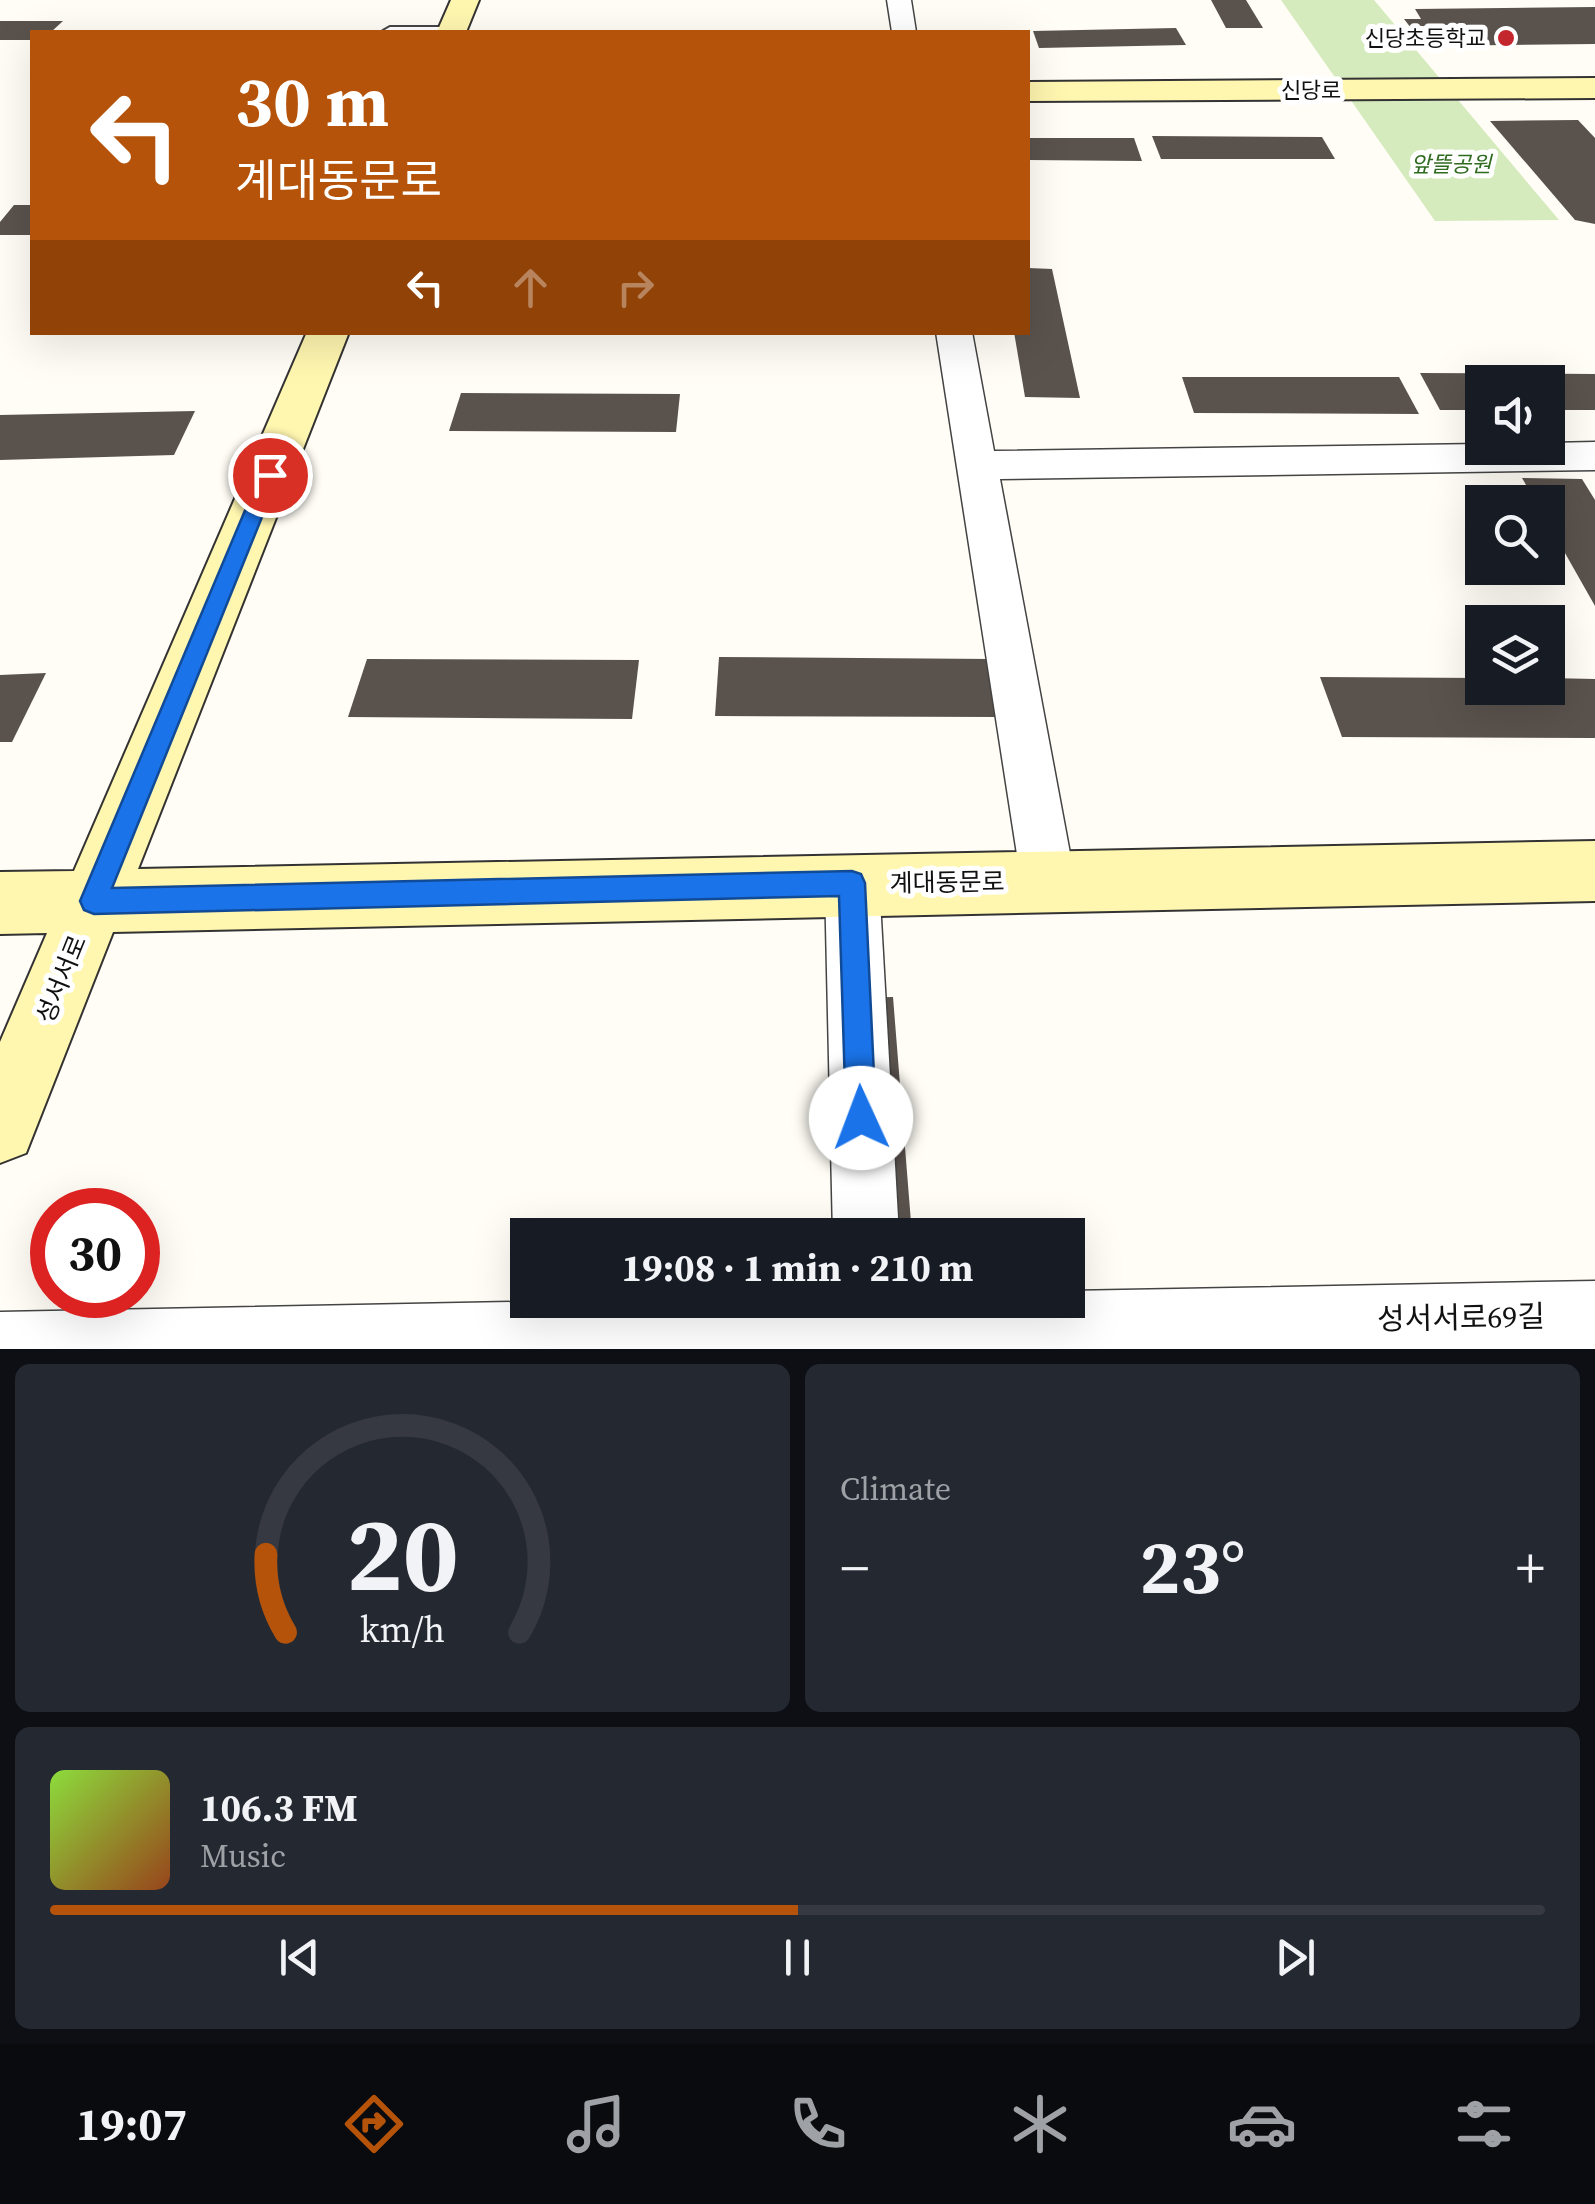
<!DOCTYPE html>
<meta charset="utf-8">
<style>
body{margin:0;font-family:"Source Serif 4","Noto Sans KR",serif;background:#242831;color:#f1f3f6;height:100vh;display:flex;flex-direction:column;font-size:38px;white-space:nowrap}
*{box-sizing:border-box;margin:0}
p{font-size:32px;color:#9ea1a6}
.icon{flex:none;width:55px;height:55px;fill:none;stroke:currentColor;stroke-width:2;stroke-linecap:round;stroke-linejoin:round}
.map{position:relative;height:1349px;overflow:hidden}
.panel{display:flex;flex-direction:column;gap:15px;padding:15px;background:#0d0f14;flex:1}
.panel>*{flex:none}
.hud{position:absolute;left:30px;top:30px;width:1000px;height:305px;border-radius:0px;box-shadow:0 10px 40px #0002;background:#b45309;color:#fff;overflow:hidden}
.fabs{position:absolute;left:1465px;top:365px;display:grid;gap:20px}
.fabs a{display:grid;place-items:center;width:100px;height:100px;border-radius:0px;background:#171b24;box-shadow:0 10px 40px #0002;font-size:50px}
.speed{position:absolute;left:30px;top:1188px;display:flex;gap:20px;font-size:50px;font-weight:700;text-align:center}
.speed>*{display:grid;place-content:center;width:130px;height:130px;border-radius:50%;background:#171b24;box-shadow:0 10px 40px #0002;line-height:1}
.speed .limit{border:15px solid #d22;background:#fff;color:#111}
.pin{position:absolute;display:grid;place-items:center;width:85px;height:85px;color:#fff;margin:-42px;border:5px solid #fff;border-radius:50%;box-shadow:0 2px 10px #0007}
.me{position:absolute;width:110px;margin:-55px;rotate:358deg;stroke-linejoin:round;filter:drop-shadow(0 0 8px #0008)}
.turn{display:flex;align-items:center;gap:35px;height:210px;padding:0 40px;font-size:45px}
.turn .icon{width:130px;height:130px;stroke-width:2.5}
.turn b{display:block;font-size:70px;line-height:85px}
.lanes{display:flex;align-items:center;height:95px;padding:0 40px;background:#0003;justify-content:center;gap:50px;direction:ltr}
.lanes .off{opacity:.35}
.big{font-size:75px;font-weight:700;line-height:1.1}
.panel .widget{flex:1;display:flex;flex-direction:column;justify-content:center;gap:15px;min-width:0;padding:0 35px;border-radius:15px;background:#242831}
.panel .dial{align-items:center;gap:0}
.dial svg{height:260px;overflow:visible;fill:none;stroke:#363941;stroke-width:7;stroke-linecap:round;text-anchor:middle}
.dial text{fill:#f1f3f6;stroke:none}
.song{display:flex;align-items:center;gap:30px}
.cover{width:120px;height:120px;border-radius:15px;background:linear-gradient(135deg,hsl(90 70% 55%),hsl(20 70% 35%))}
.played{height:10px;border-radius:5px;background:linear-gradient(90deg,#b45309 50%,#363941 50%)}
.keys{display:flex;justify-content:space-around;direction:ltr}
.heat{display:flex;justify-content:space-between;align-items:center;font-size:55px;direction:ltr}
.panel .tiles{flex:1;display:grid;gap:15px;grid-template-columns:1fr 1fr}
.widget:last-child{grid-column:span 2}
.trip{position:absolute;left:510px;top:1218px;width:575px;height:100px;border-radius:0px;background:#171b24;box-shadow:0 10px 40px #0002;font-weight:700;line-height:100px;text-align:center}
.dock{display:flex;height:160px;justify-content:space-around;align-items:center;background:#090b0e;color:#9ea1a6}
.dock .icon{width:70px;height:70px}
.dock .selected{color:#b45309}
.dock b{font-size:45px;color:#f1f3f6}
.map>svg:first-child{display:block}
.green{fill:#d5ebbd}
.building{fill:#5a524d}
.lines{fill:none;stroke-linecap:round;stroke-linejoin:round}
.lane-casing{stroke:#444;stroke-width:4}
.street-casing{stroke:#444;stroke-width:3}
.secondary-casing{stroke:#333;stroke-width:4}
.lane{fill:#fff;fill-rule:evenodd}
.street{fill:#fff;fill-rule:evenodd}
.secondary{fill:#fff6b0;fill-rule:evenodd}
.route{fill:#1a73e8;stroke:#114b97;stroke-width:2.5}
.poi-dot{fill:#c4262e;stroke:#fff;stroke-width:4}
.labels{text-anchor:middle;stroke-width:10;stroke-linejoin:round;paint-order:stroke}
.far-poi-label{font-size:22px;fill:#111;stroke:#fff;text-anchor:end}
.far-street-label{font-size:22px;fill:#111;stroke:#fff}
.far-park-label{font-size:22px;font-style:italic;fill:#2f6b1f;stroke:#fff}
.street-label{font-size:25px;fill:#111;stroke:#fff}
.near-street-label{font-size:30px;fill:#111;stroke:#fff}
</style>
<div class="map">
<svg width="1595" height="1349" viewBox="0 0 1595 1349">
<rect width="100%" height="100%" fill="#fffdf5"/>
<polygon class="green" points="1281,0 1374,0 1559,220 1435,221"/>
<g class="building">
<polygon points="1211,0 1246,0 1263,28 1226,28"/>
<polygon points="1595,7 1595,44 1425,46 1404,19 1421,19 1415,9"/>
<polygon points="0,21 63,21 51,32 32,32 32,40 0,40"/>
<polygon points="1176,28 1186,45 1039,48 1033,31"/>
<polygon points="1578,120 1595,138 1595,224 1575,220 1490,121"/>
<polygon points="1152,136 1322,137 1335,159 1161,159"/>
<polygon points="1028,138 1134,138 1142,161 1028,160"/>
<polygon points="14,205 32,205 32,235 0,235 0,222"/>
<polygon points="1028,268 1052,269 1080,398 1025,397 1014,332 1028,332"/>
<polygon points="1420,373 1595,374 1595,410 1548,410 1548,382 1482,382 1482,410 1440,410"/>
<polygon points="1182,377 1399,377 1419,414 1194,413"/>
<polygon points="461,393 680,394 676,432 449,431"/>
<polygon points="195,411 174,455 0,460 0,415"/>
<polygon points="1522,478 1582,479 1595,500 1595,606 1548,523 1548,502 1536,502"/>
<polygon points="719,657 991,659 999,717 715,716"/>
<polygon points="367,659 639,660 632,719 348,717"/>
<polygon points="46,673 12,742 0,742 0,675"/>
<polygon points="1320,677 1482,678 1482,688 1548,688 1548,678 1595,679 1595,738 1342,737"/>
<polygon points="893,997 912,1235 841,1235 830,998"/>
</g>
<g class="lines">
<g class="lane-casing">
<polygon id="lane" points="452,27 458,32 383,31 390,27"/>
</g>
<g class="street-casing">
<g id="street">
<polygon points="887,0 911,0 916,32 892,32"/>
<polygon points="936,332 972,332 994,451 1482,444 1482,448 1548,448 1548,443 1595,442 1595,470 1000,479 1075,880 1067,898 1048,906 1029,898 1021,880"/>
<polygon points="852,857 871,865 879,883 899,1235 833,1235 825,883 833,865"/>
<polygon points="1595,1281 1595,1349 0,1349 0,1312 618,1300 1068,1300 1068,1291"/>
</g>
</g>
<g class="secondary-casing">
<g id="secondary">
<polygon points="451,0 479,0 466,32 437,32"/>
<polygon points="1595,78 1595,98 1028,101 1028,82"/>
<polygon points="307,332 349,332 138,869 1595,841 1595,901 113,932 26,1153 0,1163 0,1042 47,933 0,934 0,872 74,871"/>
</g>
</g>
<use href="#lane" class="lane"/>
<use href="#street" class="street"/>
<use href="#secondary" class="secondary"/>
</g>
<polygon class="route" points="270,468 279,475 112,888 852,871 861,874 865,883 876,1118 872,1128 861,1133 850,1128 846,1118 839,896 94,914 84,910 80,901 260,475"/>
<circle class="poi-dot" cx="1506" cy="38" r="10"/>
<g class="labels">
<g class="far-poi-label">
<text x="1486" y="46">신당초등학교</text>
</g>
<g class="far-street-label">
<text x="1311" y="98">신당로</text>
</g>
<g class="far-park-label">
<text x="1451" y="172">앞뜰공원</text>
</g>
<g class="street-label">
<text transform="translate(947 882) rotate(-1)" y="9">계대동문로</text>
<text transform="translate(61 979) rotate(-68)" y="9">성서서로</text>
</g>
<g class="near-street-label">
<text transform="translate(1461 1318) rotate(-1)" y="10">성서서로69길</text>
</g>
</g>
</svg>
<div class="fabs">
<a><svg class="icon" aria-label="sound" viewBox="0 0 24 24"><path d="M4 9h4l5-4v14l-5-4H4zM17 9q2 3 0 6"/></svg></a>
<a><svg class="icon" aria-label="search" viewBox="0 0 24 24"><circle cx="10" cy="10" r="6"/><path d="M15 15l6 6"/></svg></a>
<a><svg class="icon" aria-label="layers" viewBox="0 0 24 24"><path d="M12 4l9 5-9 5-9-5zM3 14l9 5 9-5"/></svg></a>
</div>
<div class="speed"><div class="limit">30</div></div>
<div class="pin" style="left:270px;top:475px;background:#d93025"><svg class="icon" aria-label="arrive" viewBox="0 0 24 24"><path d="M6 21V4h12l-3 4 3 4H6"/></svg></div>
<svg class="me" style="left:861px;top:1118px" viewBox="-20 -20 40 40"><circle r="19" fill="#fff"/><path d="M0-13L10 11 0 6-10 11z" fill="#1a73e8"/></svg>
<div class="trip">19:08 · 1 min · 210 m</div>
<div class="hud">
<div class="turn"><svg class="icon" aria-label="left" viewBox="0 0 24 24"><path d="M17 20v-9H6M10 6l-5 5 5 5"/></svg><div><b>30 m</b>계대동문로</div></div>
<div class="lanes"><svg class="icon" aria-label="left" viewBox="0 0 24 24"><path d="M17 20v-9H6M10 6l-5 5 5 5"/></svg><svg class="icon off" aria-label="ahead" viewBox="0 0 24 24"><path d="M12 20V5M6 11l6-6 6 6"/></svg><svg class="icon off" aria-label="right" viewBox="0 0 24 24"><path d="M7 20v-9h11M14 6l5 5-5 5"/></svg></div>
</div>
</div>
<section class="panel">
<div class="tiles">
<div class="widget dial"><svg viewBox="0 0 100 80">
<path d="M14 69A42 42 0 1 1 86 69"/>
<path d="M14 69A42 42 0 0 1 8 45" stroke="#b45309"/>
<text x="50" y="56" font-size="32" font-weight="700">20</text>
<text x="50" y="72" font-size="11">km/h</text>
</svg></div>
<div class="widget"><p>Climate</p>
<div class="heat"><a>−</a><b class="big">23°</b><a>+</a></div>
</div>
<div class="widget">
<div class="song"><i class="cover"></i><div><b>106.3 FM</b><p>Music</p></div></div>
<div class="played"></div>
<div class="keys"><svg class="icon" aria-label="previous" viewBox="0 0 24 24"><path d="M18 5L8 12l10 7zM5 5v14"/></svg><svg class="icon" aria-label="pause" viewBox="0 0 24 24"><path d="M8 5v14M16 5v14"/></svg><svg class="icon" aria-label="next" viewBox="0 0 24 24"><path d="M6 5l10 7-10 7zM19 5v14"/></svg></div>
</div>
</div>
</section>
<nav class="dock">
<b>19:07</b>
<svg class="icon selected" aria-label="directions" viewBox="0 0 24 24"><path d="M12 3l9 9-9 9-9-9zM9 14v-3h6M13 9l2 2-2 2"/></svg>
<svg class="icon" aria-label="music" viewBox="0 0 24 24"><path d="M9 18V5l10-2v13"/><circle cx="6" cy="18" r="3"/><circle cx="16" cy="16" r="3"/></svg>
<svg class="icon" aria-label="phone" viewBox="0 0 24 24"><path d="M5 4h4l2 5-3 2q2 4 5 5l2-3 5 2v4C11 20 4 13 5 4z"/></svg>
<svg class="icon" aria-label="climate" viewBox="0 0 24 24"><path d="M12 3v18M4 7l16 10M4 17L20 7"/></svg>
<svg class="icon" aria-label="car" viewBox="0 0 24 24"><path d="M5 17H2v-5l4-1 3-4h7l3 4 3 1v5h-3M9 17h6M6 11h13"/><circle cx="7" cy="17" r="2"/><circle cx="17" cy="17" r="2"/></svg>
<svg class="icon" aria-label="filters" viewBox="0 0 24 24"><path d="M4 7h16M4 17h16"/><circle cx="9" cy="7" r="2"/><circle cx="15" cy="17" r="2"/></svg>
</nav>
